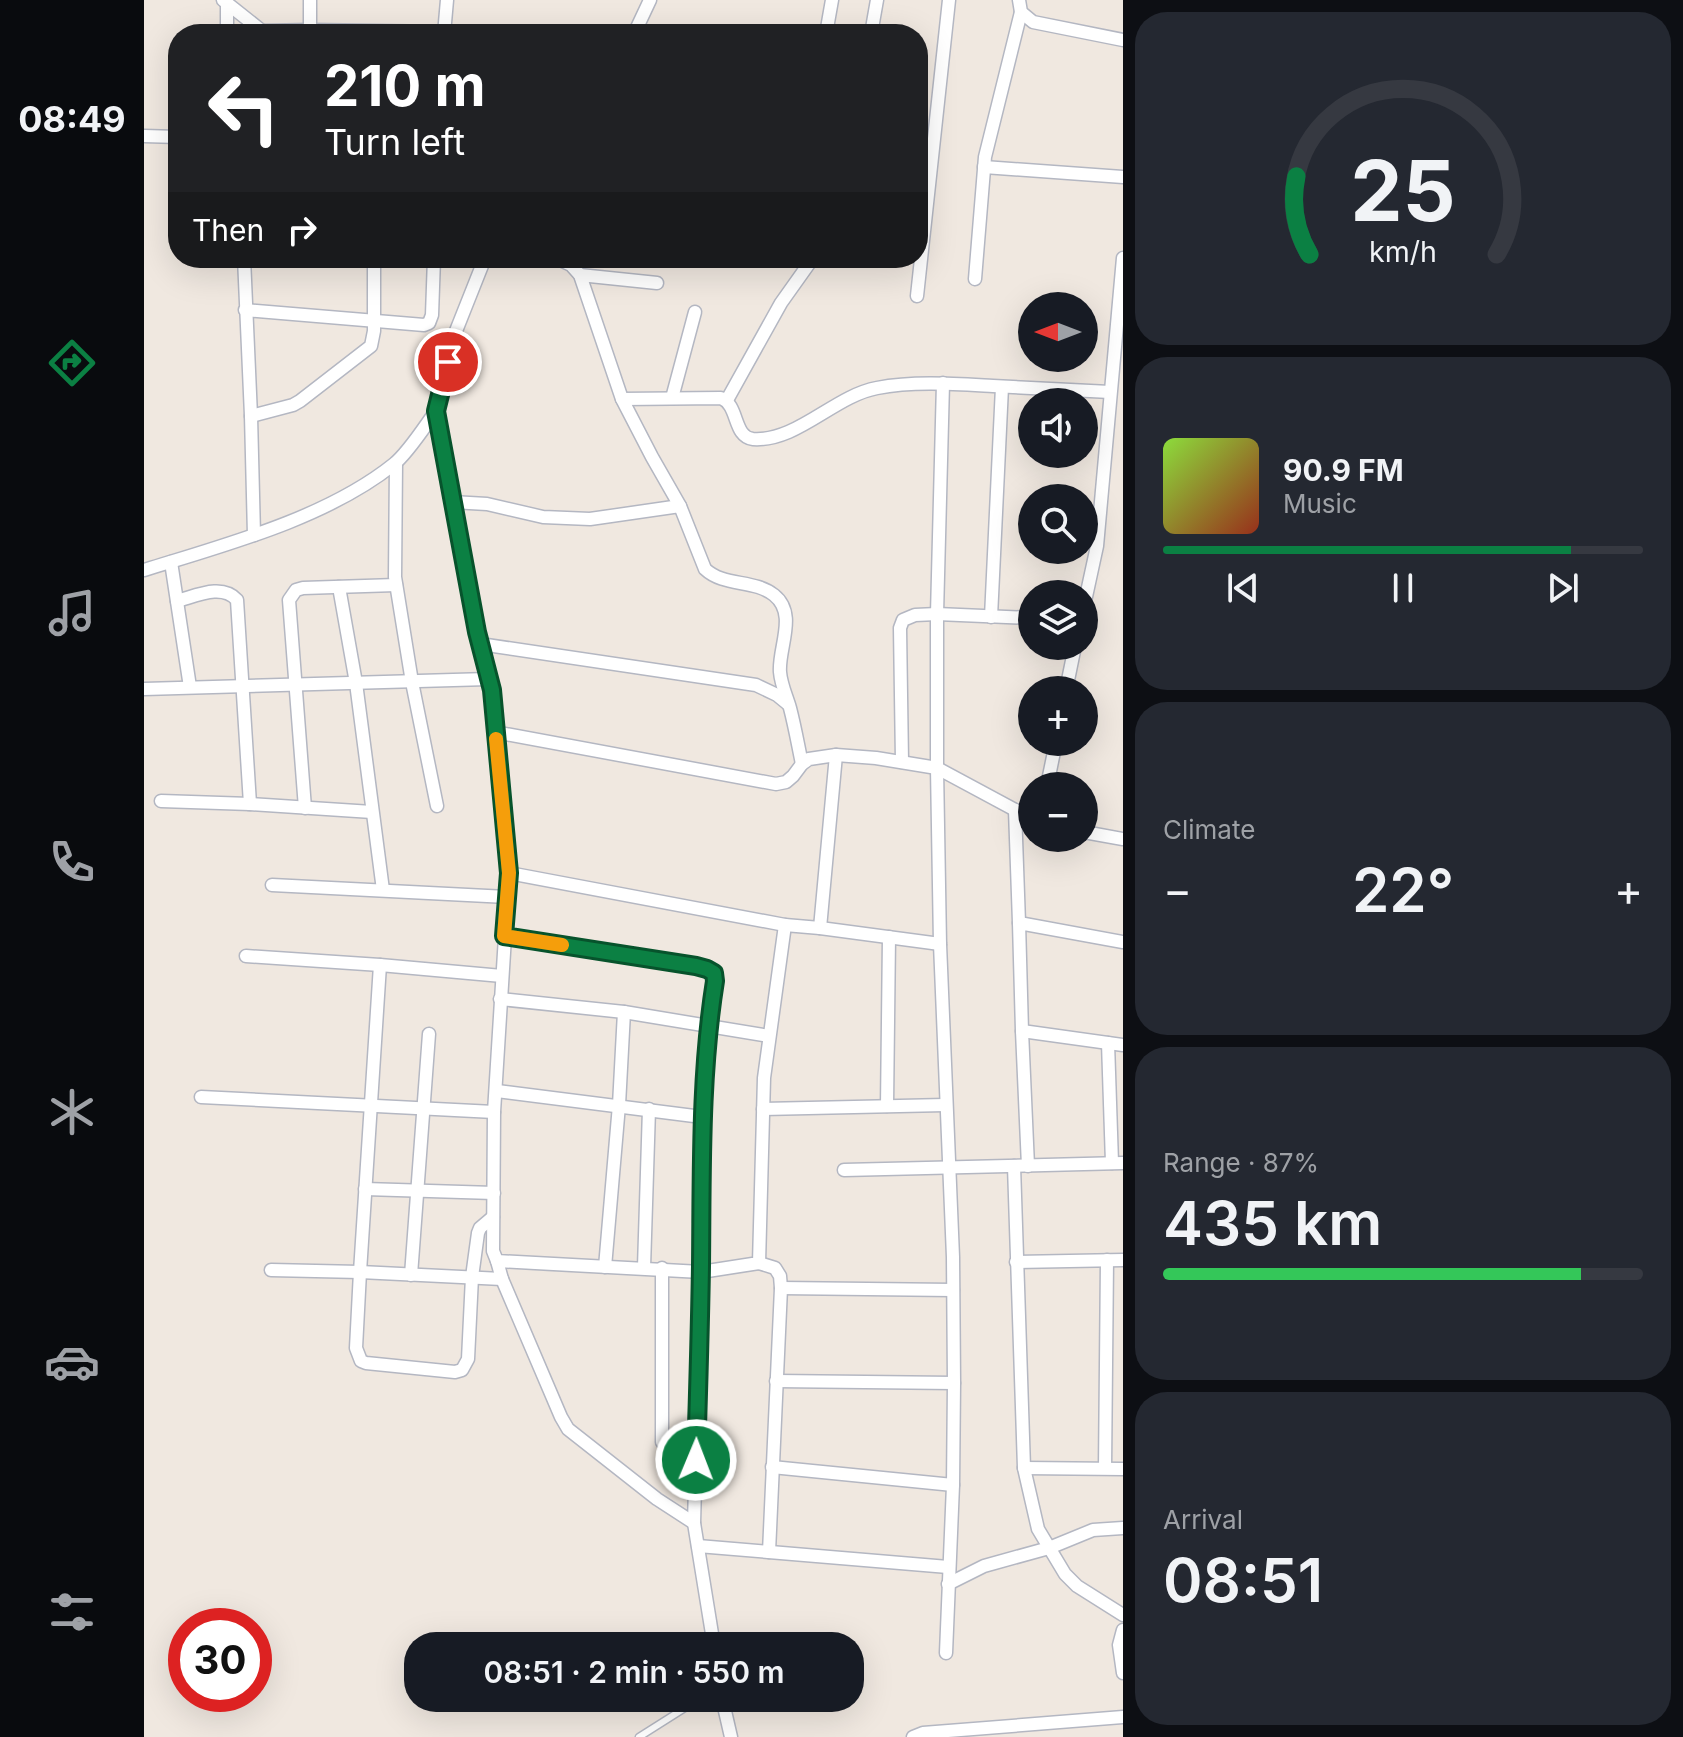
<!DOCTYPE html>
<meta charset="utf-8">
<style>
body{margin:0;font-family:Inter,sans-serif;background:#242831;color:#f1f3f6;height:100vh;display:flex;flex-direction:column;font-size:30px;white-space:nowrap}
*{box-sizing:border-box;margin:0}
p{font-size:26px;color:#9ea1a6}
.icon{flex:none;width:44px;height:44px;fill:none;stroke:currentColor;stroke-width:2;stroke-linecap:round;stroke-linejoin:round}
.map{position:relative;flex:1;overflow:hidden}
.side{display:flex;flex-direction:column;gap:12px;padding:12px;background:#0d0f14;width:560px}
.side>*{flex:none}
.top-card{position:absolute;left:24px;top:24px;width:760px;height:244px;border-radius:32px;box-shadow:0 8px 32px #0002;background:#202124;color:#fff;overflow:hidden}
.needle{width:52px;rotate:270deg}
.tools{position:absolute;left:874px;top:292px;display:grid;gap:16px}
.tools a{display:grid;place-items:center;width:80px;height:80px;border-radius:50%;background:#171b24;box-shadow:0 8px 32px #0002;font-size:40px}
.speed{position:absolute;left:24px;top:1608px;display:flex;gap:16px;font-size:40px;font-weight:700;text-align:center}
.speed>*{display:grid;place-content:center;width:104px;height:104px;border-radius:50%;background:#171b24;box-shadow:0 8px 32px #0002;line-height:1}
.speed .limit{border:12px solid #d22;background:#fff;color:#111}
.pin{position:absolute;display:grid;place-items:center;width:68px;height:68px;color:#fff;margin:-34px;border:4px solid #fff;border-radius:50%;box-shadow:0 2px 8px #0007}
.me{position:absolute;width:88px;margin:-44px;rotate:1deg;stroke-linejoin:round;filter:drop-shadow(0 0 6px #0008)}
.turn{display:flex;align-items:center;gap:28px;height:168px;padding:0 24px;font-size:36px}
.turn .icon{width:104px;height:104px;stroke-width:2.5}
.turn b{display:block;font-size:56px;line-height:68px}
.then{display:flex;align-items:center;height:76px;padding:0 24px;background:#0003;gap:16px;font-size:30px}
.big{font-size:60px;font-weight:600;line-height:1.1}
.side .tile{flex:1;display:flex;flex-direction:column;justify-content:center;gap:12px;min-width:0;padding:0 28px;border-radius:32px;background:#242831}
.side .dial{align-items:center;gap:0}
.dial svg{height:208px;overflow:visible;fill:none;stroke:#363941;stroke-width:7;stroke-linecap:round;text-anchor:middle}
.dial text{fill:#f1f3f6;stroke:none}
.song{display:flex;align-items:center;gap:24px}
.cover{width:96px;height:96px;border-radius:12px;background:linear-gradient(135deg,hsl(90 70% 55%),hsl(10 70% 35%))}
.played{height:8px;border-radius:4px;background:linear-gradient(90deg,#0b8043 85%,#363941 85%)}
.keys{display:flex;justify-content:space-around;direction:ltr}
.heat{display:flex;justify-content:space-between;align-items:center;font-size:44px;direction:ltr}
.charge{height:12px;border-radius:6px;background:linear-gradient(90deg,#34c759 87%,#363941 0)}
.trip{position:absolute;left:260px;top:1632px;width:460px;height:80px;border-radius:32px;background:#171b24;box-shadow:0 8px 32px #0002;font-weight:600;line-height:80px;text-align:center}
main{display:flex;flex:1;min-height:0}
.menu{display:flex;flex-direction:column;width:144px;justify-content:space-around;align-items:center;background:#090b0e;color:#9ea1a6}
.menu .icon{width:56px;height:56px}
.menu .active{color:#0b8043}
.menu b{font-size:36px;color:#f1f3f6}
.map>svg:first-child{display:block}
.lines{fill:none;stroke-linecap:round;stroke-linejoin:round}
.service-casing{stroke:#b4b7c2;stroke-width:9}
.minor-casing{stroke:#b4b7c2;stroke-width:15}
.service{stroke:#fff;stroke-width:6}
.minor{stroke:#fff;stroke-width:12}
.route-casing{stroke:#07532c;stroke-width:20}
.route{stroke:#0b8043;stroke-width:14}
.slow{stroke:#f59e0b;stroke-width:14}
</style>
<main>
<nav class="menu">
<b>08:49</b>
<svg class="icon active" aria-label="directions" viewBox="0 0 24 24"><path d="M12 3l9 9-9 9-9-9zM9 14v-3h6M13 9l2 2-2 2"/></svg>
<svg class="icon" aria-label="music" viewBox="0 0 24 24"><path d="M9 18V5l10-2v13"/><circle cx="6" cy="18" r="3"/><circle cx="16" cy="16" r="3"/></svg>
<svg class="icon" aria-label="phone" viewBox="0 0 24 24"><path d="M5 4h4l2 5-3 2q2 4 5 5l2-3 5 2v4C11 20 4 13 5 4z"/></svg>
<svg class="icon" aria-label="climate" viewBox="0 0 24 24"><path d="M12 3v18M4 7l16 10M4 17L20 7"/></svg>
<svg class="icon" aria-label="car" viewBox="0 0 24 24"><path d="M5 17H2v-5l4-1 3-4h7l3 4 3 1v5h-3M9 17h6M6 11h13"/><circle cx="7" cy="17" r="2"/><circle cx="17" cy="17" r="2"/></svg>
<svg class="icon" aria-label="filters" viewBox="0 0 24 24"><path d="M4 7h16M4 17h16"/><circle cx="9" cy="7" r="2"/><circle cx="15" cy="17" r="2"/></svg>
</nav>
<div class="map">
<svg width="979" height="1737" viewBox="0 0 979 1737">
<rect width="100%" height="100%" fill="#f0e8e0"/>
<g class="lines">
<g class="service-casing">
<polyline id="service" points="495,1737 544,1706 554,1698"/>
</g>
<g class="minor-casing">
<g id="minor">
<polyline points="79,0 118,31 118,34"/>
<polyline points="875,0 877,12 889,22 979,40"/>
<polyline points="83,3 83,34"/>
<polyline points="166,30 166,0"/>
<polyline points="118,31 166,30 300,32"/>
<polyline points="300,34 303,0"/>
<polyline points="490,34 506,0"/>
<polyline points="682,34 688,0"/>
<polyline points="727,34 733,0"/>
<polyline points="0,136 34,137"/>
<polyline points="840,167 979,177"/>
<polyline points="100,258 107,416 110,535"/>
<polyline points="341,258 310,336 292,411 333,632 348,690 365,873 350,1112 349,1251 353,1261 557,1272 615,1263 620,1078 641,925 676,928 692,755"/>
<path d="M412,258l15,7 9,10 42,124 30,58 28,49 25,63c19,18 49,10 69,26 24,19 4,53 6,77 1,13 7,25 10,36 5,19 8,37 12,56"/>
<polyline points="436,275 513,283"/>
<polyline points="831,279 841,157 877,12"/>
<polyline points="773,296 805,0"/>
<polyline points="101,310 280,325 285,323 288,315 290,258"/>
<polyline points="799,383 793,614 793,768 796,944 809,1257 810,1383 809,1485 802,1653"/>
<polyline points="528,398 551,312"/>
<path d="M478,399l99,-1c18,7 12,39 32,41 44,3 81,-43 124,-51 37,-7 78,-4 116,-2 39,2 78,4 117,6"/>
<polyline points="583,400 637,303 669,258"/>
<polyline points="107,416 149,405 156,401 227,346 230,331 230,258"/>
<polyline points="252,463 251,577 268,682 293,806"/>
<polyline points="308,502 343,504 399,517 446,519 536,506"/>
<polyline points="27,562 46,687"/>
<path d="M0,570c81,-25 183,-52 250,-106 14,-11 31,-38 42,-53"/>
<polyline points="195,587 212,683 239,890"/>
<path d="M33,601c19,-5 45,-18 60,-1l13,204"/>
<polyline points="940,606 953,546 979,258"/>
<polyline points="847,617 858,387"/>
<polyline points="336,644 612,685 633,695 644,704"/>
<polyline points="0,689 344,679"/>
<polyline points="922,690 931,646"/>
<polyline points="351,732 632,784 642,782 649,776 658,764 665,759 692,755 732,758 793,768 888,819"/>
<polyline points="758,762 756,628 759,620 771,615 793,614 888,618"/>
<polyline points="903,786 912,742"/>
<polyline points="17,801 106,804 228,812"/>
<polyline points="161,808 145,600 152,590 159,588 252,585"/>
<polyline points="871,810 875,923"/>
<polyline points="940,832 979,839"/>
<polyline points="365,873 641,925"/>
<polyline points="128,885 363,897"/>
<polyline points="676,928 796,944"/>
<polyline points="360,936 552,966 563,969 570,973 571,981 564,1027 558,1117 557,1272 550,1523 570,1646"/>
<polyline points="979,942 875,923 878,1031 979,1045"/>
<polyline points="102,956 236,965 358,976"/>
<polyline points="236,965 216,1272 212,1348 217,1361 222,1363 311,1372 318,1370 324,1359 328,1277 334,1233 336,1228 349,1217"/>
<polyline points="356,999 480,1012 625,1036"/>
<polyline points="878,1031 884,1166"/>
<polyline points="964,1043 968,1163"/>
<polyline points="353,1091 558,1117"/>
<polyline points="57,1097 350,1112"/>
<polyline points="743,1106 745,937"/>
<polyline points="619,1109 801,1105"/>
<polyline points="870,1166 880,1468 894,1529 921,1574 933,1586 979,1615"/>
<polyline points="700,1170 979,1163"/>
<polyline points="221,1189 350,1193"/>
<polyline points="353,1261 358,1279 417,1417 424,1429 513,1499 550,1523"/>
<polyline points="872,1262 979,1260"/>
<polyline points="615,1263 631,1268 636,1276 637,1288 625,1552"/>
<polyline points="461,1267 475,1105 480,1012"/>
<polyline points="500,1267 505,1109"/>
<polyline points="127,1270 216,1272 358,1279"/>
<polyline points="267,1275 285,1034"/>
<polyline points="637,1288 809,1290"/>
<polyline points="632,1381 810,1383"/>
<polyline points="518,1442 518,1268"/>
<polyline points="628,1467 809,1485"/>
<polyline points="880,1468 979,1469"/>
<polyline points="961,1468 963,1260"/>
<polyline points="554,1546 804,1567"/>
<polyline points="804,1584 840,1566 905,1548 949,1530 979,1528"/>
<polyline points="979,1630 975,1645 979,1673"/>
<polyline points="578,1698 587,1737"/>
<polyline points="769,1737 779,1733 979,1717"/>
</g>
</g>
<use href="#service" class="service"/>
<use href="#minor" class="minor"/>
</g>
<g class="lines">
<g class="route-casing">
<path id="route" d="M304,362l-12,49 41,221 15,58 17,183 -5,63 192,30 11,3 7,4 1,8c-15,94 -13,189 -14,285 -1,65 -3,130 -5,194"/>
</g>
<use href="#route" class="route"/>
<polyline class="slow" points="352,739 365,873 360,936 418,945"/>
</g>
</svg>
<div class="tools">
<a><svg class="needle" viewBox="-14 -14 28 28"><path d="M0-13l5 13h-10z" fill="#e53935"/><path d="M0 13l5-13h-10z" fill="#9ea1a6"/></svg></a>
<a><svg class="icon" aria-label="sound" viewBox="0 0 24 24"><path d="M4 9h4l5-4v14l-5-4H4zM17 9q2 3 0 6"/></svg></a>
<a><svg class="icon" aria-label="search" viewBox="0 0 24 24"><circle cx="10" cy="10" r="6"/><path d="M15 15l6 6"/></svg></a>
<a><svg class="icon" aria-label="layers" viewBox="0 0 24 24"><path d="M12 4l9 5-9 5-9-5zM3 14l9 5 9-5"/></svg></a>
<a>+</a>
<a>−</a>
</div>
<div class="speed"><div class="limit">30</div></div>
<div class="pin" style="left:304px;top:362px;background:#d93025"><svg class="icon" aria-label="arrive" viewBox="0 0 24 24"><path d="M6 21V4h12l-3 4 3 4H6"/></svg></div>
<svg class="me" style="left:552px;top:1460px" viewBox="-20 -20 40 40"><circle r="17" fill="#0b8043" stroke="#fff" stroke-width="3"/><path d="M0-11L8 9 0 5-8 9z" fill="#fff"/></svg>
<div class="trip">08:51 · 2 min · 550 m</div>
<div class="top-card">
<div class="turn"><svg class="icon" aria-label="left" viewBox="0 0 24 24"><path d="M17 20v-9H6M10 6l-5 5 5 5"/></svg><div><b>210 m</b>Turn left</div></div>
<div class="then">Then<svg class="icon" aria-label="right" viewBox="0 0 24 24"><path d="M7 20v-9h11M14 6l5 5-5 5"/></svg></div>
</div>
</div>
<section class="side">
<div class="tile dial"><svg viewBox="0 0 100 80">
<path d="M14 69A42 42 0 1 1 86 69"/>
<path d="M14 69A42 42 0 0 1 9 39" stroke="#0b8043"/>
<text x="50" y="56" font-size="32" font-weight="700">25</text>
<text x="50" y="72" font-size="11">km/h</text>
</svg></div>
<div class="tile">
<div class="song"><i class="cover"></i><div><b>90.9 FM</b><p>Music</p></div></div>
<div class="played"></div>
<div class="keys"><svg class="icon" aria-label="previous" viewBox="0 0 24 24"><path d="M18 5L8 12l10 7zM5 5v14"/></svg><svg class="icon" aria-label="pause" viewBox="0 0 24 24"><path d="M8 5v14M16 5v14"/></svg><svg class="icon" aria-label="next" viewBox="0 0 24 24"><path d="M6 5l10 7-10 7zM19 5v14"/></svg></div>
</div>
<div class="tile"><p>Climate</p>
<div class="heat"><a>−</a><b class="big">22°</b><a>+</a></div>
</div>
<div class="tile"><p>Range · 87%</p><b class="big">435 km</b><div class="charge"></div></div>
<div class="tile"><p>Arrival</p><b class="big">08:51</b></div>
</section>
</main>
